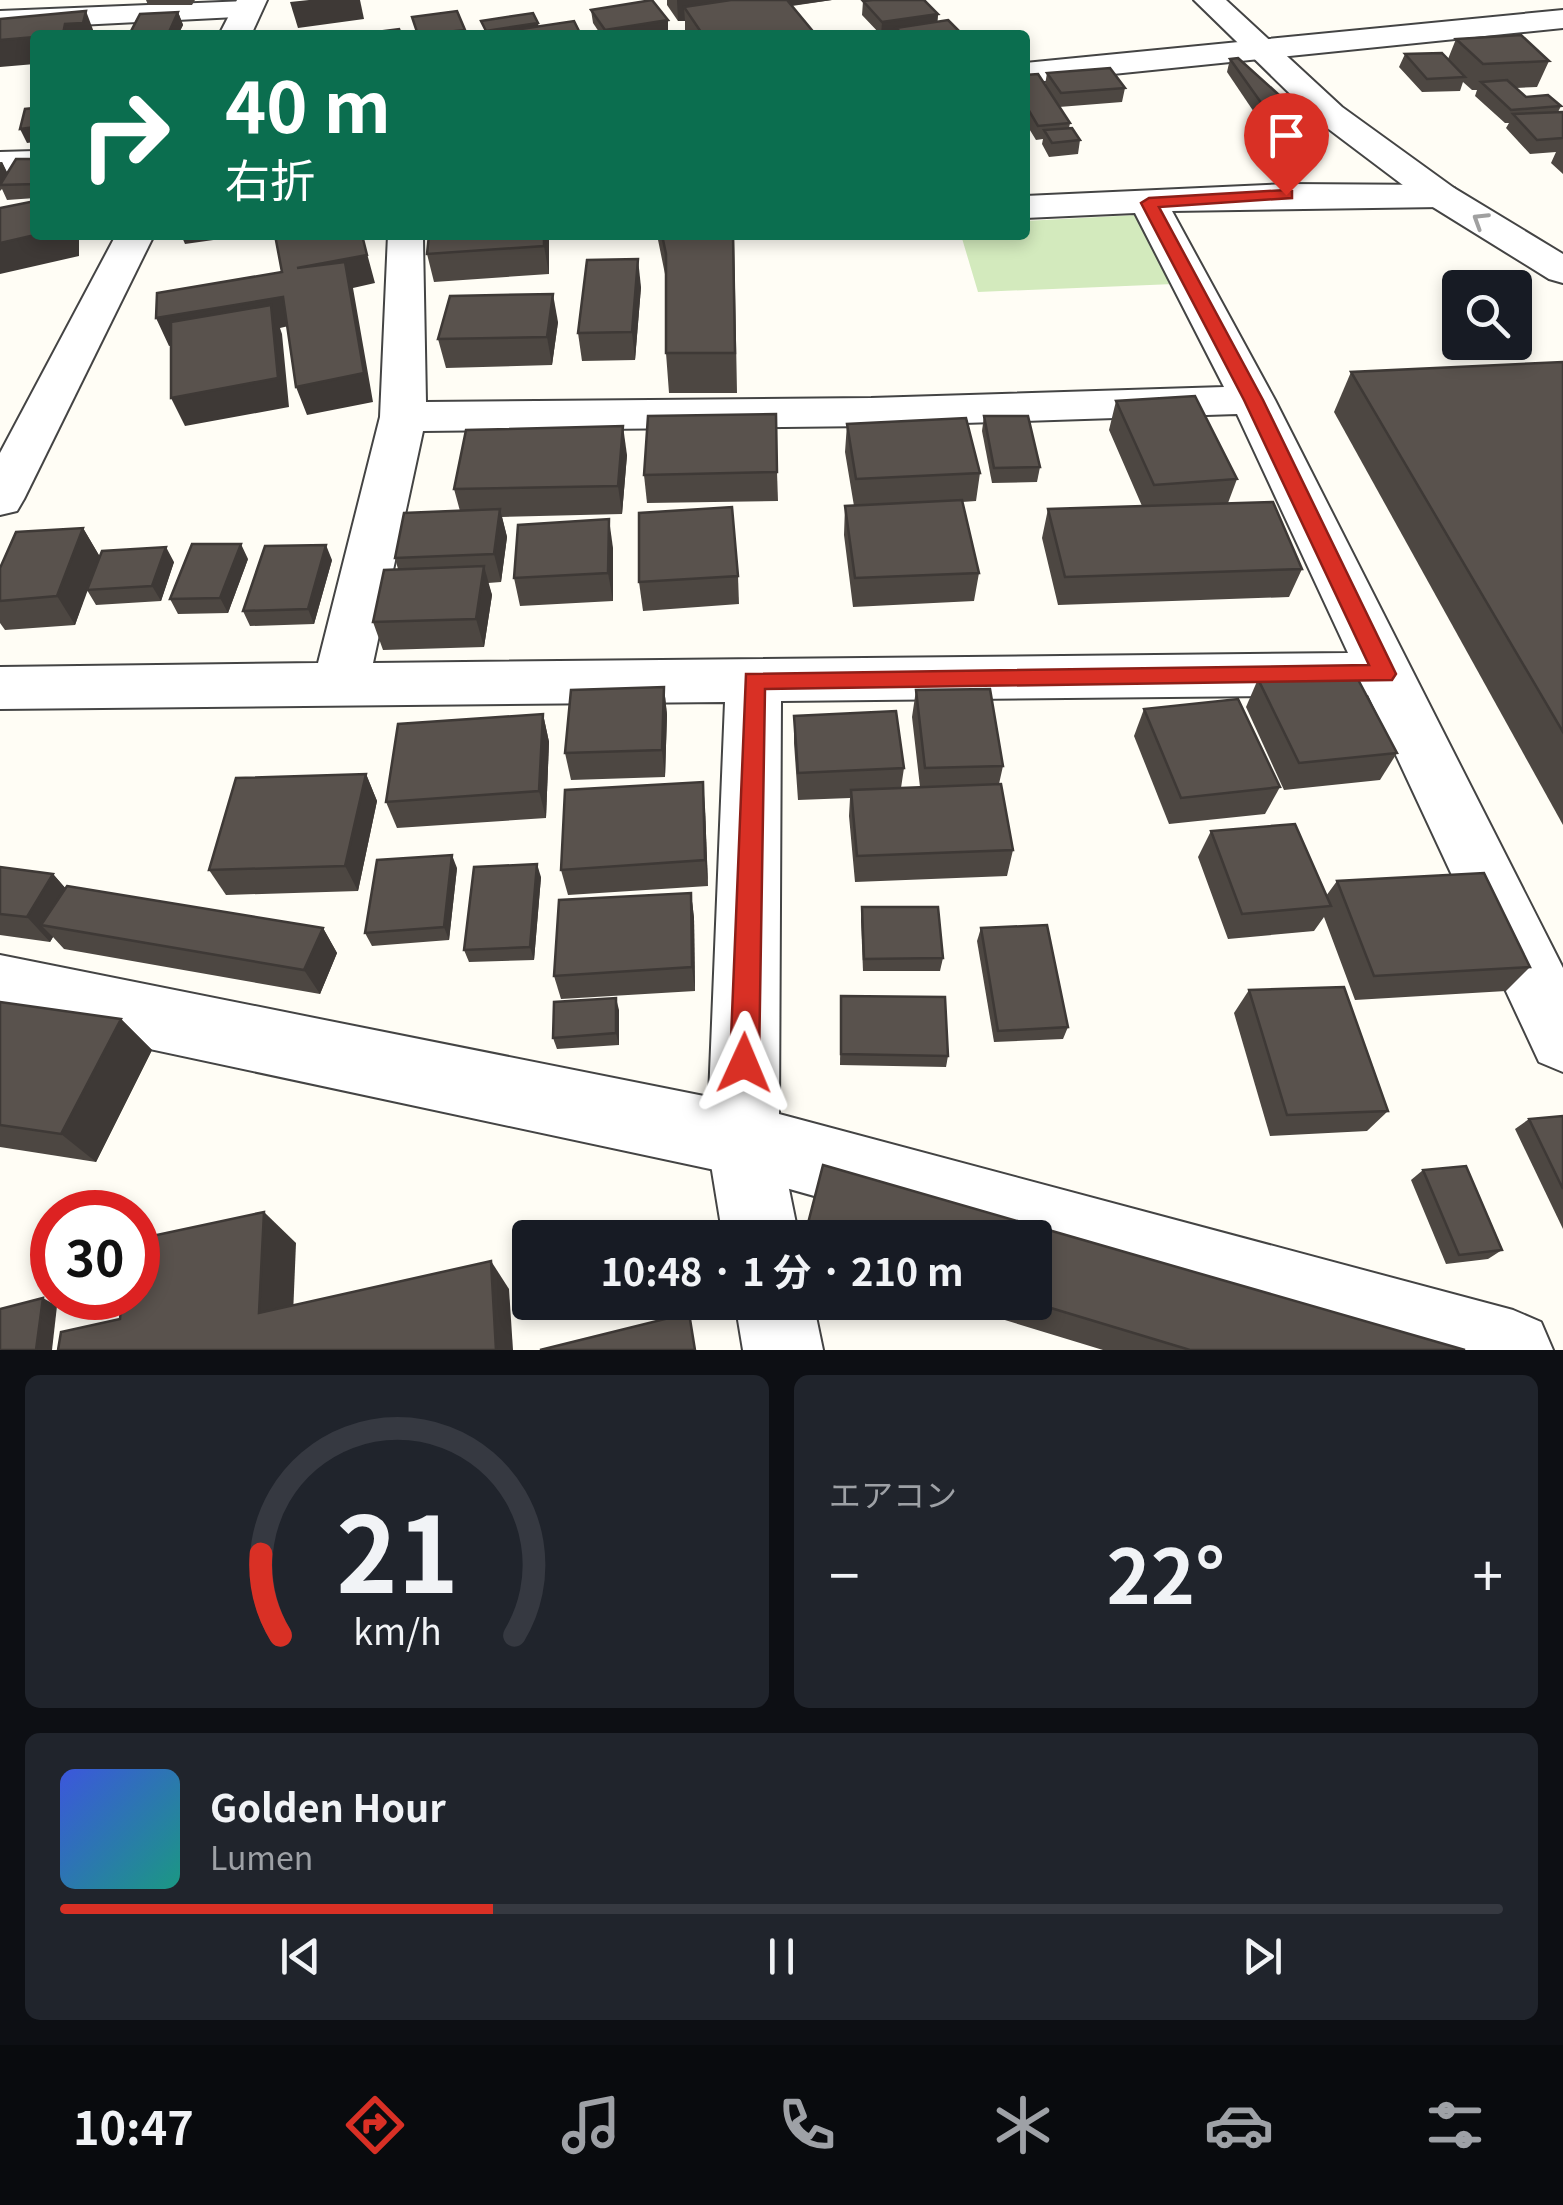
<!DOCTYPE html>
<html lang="ja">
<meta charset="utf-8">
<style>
body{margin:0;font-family:Georgia,"Noto Sans JP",serif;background:#20242c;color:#f1f3f6;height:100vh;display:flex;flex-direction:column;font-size:38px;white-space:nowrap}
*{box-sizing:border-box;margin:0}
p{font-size:32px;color:#9ea1a6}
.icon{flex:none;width:55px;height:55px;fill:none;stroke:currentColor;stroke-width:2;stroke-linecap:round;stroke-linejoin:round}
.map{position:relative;height:1350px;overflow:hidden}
.panel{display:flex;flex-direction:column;gap:25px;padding:25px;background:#0d0f14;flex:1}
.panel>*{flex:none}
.top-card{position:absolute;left:30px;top:30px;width:1000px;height:210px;border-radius:10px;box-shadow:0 5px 15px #0003;background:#0b6e4f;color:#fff;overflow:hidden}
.tools{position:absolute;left:1442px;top:270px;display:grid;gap:20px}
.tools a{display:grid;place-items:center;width:90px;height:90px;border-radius:10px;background:#171b24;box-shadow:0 5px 15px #0003;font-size:50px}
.speed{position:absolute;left:30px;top:1190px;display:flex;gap:20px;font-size:50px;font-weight:700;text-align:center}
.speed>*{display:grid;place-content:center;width:130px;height:130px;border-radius:50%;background:#171b24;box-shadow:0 5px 15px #0003;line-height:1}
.speed .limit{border:15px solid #d22;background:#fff;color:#111}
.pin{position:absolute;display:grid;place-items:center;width:85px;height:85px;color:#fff;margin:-102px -42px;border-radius:50% 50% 50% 0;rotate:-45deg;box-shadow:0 0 10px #0007}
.pin .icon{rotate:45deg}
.me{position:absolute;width:110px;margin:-55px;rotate:1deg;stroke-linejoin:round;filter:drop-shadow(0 0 8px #0008)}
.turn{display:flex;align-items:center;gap:35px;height:210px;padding:0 30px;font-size:45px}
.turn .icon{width:130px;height:130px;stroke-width:2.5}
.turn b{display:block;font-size:70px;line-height:85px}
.big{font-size:75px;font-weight:700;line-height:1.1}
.panel .widget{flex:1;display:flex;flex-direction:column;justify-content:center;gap:15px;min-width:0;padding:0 35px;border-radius:15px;background:#20242c}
.panel .dial{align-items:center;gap:0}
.dial svg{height:260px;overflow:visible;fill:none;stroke:#363941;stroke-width:7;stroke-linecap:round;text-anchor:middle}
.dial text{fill:#f1f3f6;stroke:none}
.song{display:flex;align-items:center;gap:30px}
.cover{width:120px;height:120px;border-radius:15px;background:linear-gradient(135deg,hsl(230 70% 55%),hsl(170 70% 35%))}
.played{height:10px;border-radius:5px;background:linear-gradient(90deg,#d93025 30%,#363941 30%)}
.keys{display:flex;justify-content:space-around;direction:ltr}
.heat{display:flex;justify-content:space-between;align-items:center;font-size:55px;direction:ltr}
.panel .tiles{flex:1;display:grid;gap:25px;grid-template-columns:1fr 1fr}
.widget:last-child{grid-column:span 2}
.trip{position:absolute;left:512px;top:1220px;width:540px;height:100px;border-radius:10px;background:#171b24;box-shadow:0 5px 15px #0003;font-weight:700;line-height:100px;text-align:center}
.menu{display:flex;height:160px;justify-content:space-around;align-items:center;background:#090b0e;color:#9ea1a6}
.menu .icon{width:70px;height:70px}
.menu .current{color:#d93025}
.menu b{font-size:45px;color:#f1f3f6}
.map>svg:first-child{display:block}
.green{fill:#d3eabd}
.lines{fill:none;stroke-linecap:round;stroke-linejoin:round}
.minor-casing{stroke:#444;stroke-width:4}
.tertiary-casing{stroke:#444;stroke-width:4}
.minor{fill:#fff;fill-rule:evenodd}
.tertiary{fill:#fff;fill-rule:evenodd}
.wall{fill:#4d4742}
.shaded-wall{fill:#3e3936}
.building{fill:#59524d;stroke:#3e3936;stroke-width:2.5}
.oneway{stroke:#a0a0a0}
.route{fill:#d93025;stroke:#8d1f18;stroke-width:2.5}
</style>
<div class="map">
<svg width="1563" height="1350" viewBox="0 0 1563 1350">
<rect width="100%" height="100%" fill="#fffdf5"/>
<polygon class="green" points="1136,215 1174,284 978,292 961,235 1025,235 1025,221"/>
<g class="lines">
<g class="minor-casing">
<g id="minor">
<polygon points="247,1 258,4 262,10 258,16 0,29 0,11"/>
<polygon points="1563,10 1563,28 1025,83 1025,63"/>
<polygon points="35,151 35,173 0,174 0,152"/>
<path d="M1287,184l154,1 13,3 6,8 -6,8 -13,3 -269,4 103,189 288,568v104l-24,-10 -171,-367 -587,6 -2,413 734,196 28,12 12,28h-184l-334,-93v-19h-71l-221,-62 -743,-159v-62l709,142 16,-395 -725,7v-42l318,-4 62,-246 8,-182h32l3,5 3,162 445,-4 353,-11 -89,-174 -110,5v-22zM1237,414l111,239 -975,10 50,-232 448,-5z"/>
</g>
</g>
<g class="tertiary-casing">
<g id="tertiary">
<polygon points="237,0 267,0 251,35 219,35"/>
<polygon points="1194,0 1226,0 1342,107 1454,188 1563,254 1563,283 1549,279 1428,204 1318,121"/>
<polygon points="116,235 154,235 24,499 17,511 0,515 0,453"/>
<polygon points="743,1104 769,1114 779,1140 799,1238 723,1238 707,1140 717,1114"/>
<polygon points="735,1302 813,1302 823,1350 743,1350"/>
</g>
</g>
<use href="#minor" class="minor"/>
<use href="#tertiary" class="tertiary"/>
</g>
<g class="wall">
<polygon points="146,0 195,0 192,5 148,5"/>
<polygon points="667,0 832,0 792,6 816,35 687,35 685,32 685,21 678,21 667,5"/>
<polygon points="863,1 938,14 937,22 963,35 896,35 896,33 881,35 862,15"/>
<polygon points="591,10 668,20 668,33 657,35 601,35 593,23"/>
<polygon points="178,12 183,25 178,35 130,35 130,33"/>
<polygon points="1456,39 1549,61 1537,87 1516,88 1526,97 1561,106 1558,112 1563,112 1563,174 1551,163 1556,152 1530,154 1506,128 1509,123 1505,123 1475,96 1477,90 1472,90 1463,82 1460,91 1422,92 1399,67 1405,54 1448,59"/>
<polygon points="1230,59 1288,103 1284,117 1258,118 1227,72"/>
<polygon points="1047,73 1125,88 1122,102 1059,107 1070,123 1069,128 1080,140 1078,154 1049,157 1042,144 1043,139 1036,140 1025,122 1025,75 1045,85"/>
<polygon points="35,159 35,198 7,200 2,189 0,191 0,162 2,162 7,173"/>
<polygon points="657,235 734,235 737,393 669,393 666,353 666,279"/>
<polygon points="549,239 549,274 434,282 427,254"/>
<polygon points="641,287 635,360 582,361 578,333"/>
<polygon points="558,322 552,365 446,368 438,339"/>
<polygon points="1563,362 1563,825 1334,412 1351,372"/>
<polygon points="1116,401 1237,479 1228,503 1302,569 1289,597 1058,605 1042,538 1048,509 1142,506 1109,430"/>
<polygon points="984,416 1040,467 1037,482 992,483 982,431"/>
<polygon points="847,424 980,473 976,501 962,502 979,573 974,601 853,607 844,535 845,506 854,506 845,452"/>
<polygon points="627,455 622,514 502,517 507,537 501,582 488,583 492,595 484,647 383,650 373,622 398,569 395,558 460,511 454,489"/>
<polygon points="777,472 778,501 647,503 644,475"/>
<polygon points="83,528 100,557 174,562 161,601 96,605 87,590 75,625 5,630 0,623 0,568"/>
<polygon points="613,548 613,601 520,606 514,578"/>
<polygon points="248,559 228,613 178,614 170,599"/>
<polygon points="332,560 314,624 250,626 243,611"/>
<polygon points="738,576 739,604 643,611 639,582"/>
<polygon points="1258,679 1397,753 1380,780 1284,790 1246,707"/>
<polygon points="664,687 667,715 665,777 571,780 565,753"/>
<polygon points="916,690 1003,766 999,784 1013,850 1007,876 855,882 849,816 850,798 798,800 794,743 794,716 904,768 901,788 920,787 912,717"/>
<polygon points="1144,709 1280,787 1265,814 1169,824 1134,736"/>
<polygon points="543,714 549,742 546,818 397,828 386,802"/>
<polygon points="366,774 377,801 358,891 226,895 209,870"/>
<polygon points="705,808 708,886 568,895 561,870"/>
<polygon points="1211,831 1326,896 1337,881 1530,967 1506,991 1355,1000 1324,917 1314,931 1228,939 1198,857"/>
<polygon points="0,867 53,874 65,888 323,928 337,953 320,994 64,949 53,937 50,942 0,935"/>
<polygon points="457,868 449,940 372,946 365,933"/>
<polygon points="541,877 534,960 469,962 464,950"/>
<polygon points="691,893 694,918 695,991 561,999 554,976"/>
<polygon points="862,907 943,958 940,971 863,971 861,920"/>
<polygon points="981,928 1068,1027 1063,1039 994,1042 977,941"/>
<polygon points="1249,990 1388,1111 1367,1131 1270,1136 1234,1013"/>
<polygon points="841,996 948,1056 946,1067 840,1065"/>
<polygon points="0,1002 121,1019 152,1050 96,1162 0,1147"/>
<polygon points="619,1010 619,1045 557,1049 553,1038"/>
<polygon points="1563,1116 1563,1229 1515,1129 1529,1119"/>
<polygon points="823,1165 1465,1350 1103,1350 946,1302 1035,1302 1035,1238 805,1238"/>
<polygon points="1423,1170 1502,1250 1488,1259 1446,1264 1411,1180"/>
</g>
<g class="shaded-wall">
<polygon points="309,0 360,0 364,19 298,28 290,2"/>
<polygon points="677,0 832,0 692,19 684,7 685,21 678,21"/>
<polygon points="86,11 95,35 53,35 65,24"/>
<polygon points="178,12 183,25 178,35 170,35 169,32"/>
<polygon points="938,14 937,27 896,28 896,33 881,35 882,22"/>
<polygon points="668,20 668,33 657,35 606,35 605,30"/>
<polygon points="538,23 540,35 521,29 522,35 486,35 486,31"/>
<polygon points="465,30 466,35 425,35"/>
<polygon points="35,37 35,64 0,67 0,40"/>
<polygon points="35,127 35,142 27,143 20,129"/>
<polygon points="2,162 9,176 0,185 0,165"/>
<polygon points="35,235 79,235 79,256 0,274 0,243"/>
<polygon points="181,235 249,235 185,244"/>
<polygon points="362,235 375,283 353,288 373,402 307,415 296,387 297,268"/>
<polygon points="544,235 548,235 549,239 549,274 544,246"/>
<polygon points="638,259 641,287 635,360 632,332"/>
<polygon points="553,294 558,322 552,365 547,337"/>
<polygon points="283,297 293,325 280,328 282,334 289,407 185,426 171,398 274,329 169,346 156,318"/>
<polygon points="623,426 627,455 622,514 618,486"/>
<polygon points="500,509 507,537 501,582 494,554"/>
<polygon points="609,519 613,548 613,601 608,573"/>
<polygon points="83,528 100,557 75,625 57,596"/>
<polygon points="241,544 248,559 228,613 220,598"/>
<polygon points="326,545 332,560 314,624 308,609"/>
<polygon points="166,547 174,562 161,601 152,586"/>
<polygon points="484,566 492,595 484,647 476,619"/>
<polygon points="664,687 667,715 665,777 662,750"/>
<polygon points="543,714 549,742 546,818 539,791"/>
<polygon points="366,774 377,801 358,891 345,866"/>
<polygon points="703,782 705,808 708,886 705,860"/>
<polygon points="452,855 457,868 449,940 444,927"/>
<polygon points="537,864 541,877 534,960 530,947"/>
<polygon points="53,874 75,899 41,925 53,937 50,942 27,917"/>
<polygon points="691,893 694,918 695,991 692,967"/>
<polygon points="323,928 337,953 320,994 304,970"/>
<polygon points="616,998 619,1010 619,1045 616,1033"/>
<polygon points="121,1019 152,1050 96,1162 61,1134"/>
<polygon points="264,1212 296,1243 292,1339 259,1313"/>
<polygon points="491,1261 509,1289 513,1350 496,1350"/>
<polygon points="43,1298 57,1306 52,1350 36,1350"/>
</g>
<g class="building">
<polygon points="652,0 668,20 605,30 591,10"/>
<polygon points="731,0 787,0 816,35 703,35 684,7"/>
<polygon points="873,0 924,0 938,14 882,22 863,1"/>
<polygon points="86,11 83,23 65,24 63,34 35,35 35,37 0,40 0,19"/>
<polygon points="457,11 465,30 418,35 412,17"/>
<polygon points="178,12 169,32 130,33 140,14"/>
<polygon points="533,13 538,23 486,31 481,21"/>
<polygon points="948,20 963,35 903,35 896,28"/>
<polygon points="574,21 581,35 523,35 521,29"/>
<polygon points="399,29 401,35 353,35"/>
<polygon points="501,30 503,35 465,35"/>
<polygon points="1521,35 1549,61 1483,64 1456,39"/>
<polygon points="1442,53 1465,77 1427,79 1405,54"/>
<polygon points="1238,58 1288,103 1262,104 1230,59"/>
<polygon points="1110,68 1125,88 1061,93 1047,73"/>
<polygon points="1038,74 1070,123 1038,126 1025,104 1025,75"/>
<polygon points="1507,80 1526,97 1548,95 1561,106 1511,110 1481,82"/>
<polygon points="35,108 35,127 20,129 25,109"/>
<polygon points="1563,112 1563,138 1537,140 1513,114"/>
<polygon points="1072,128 1080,140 1052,143 1044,130"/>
<polygon points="16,159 35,159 35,184 0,185"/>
<polygon points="35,201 35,235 0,243 0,208"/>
<polygon points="275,235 362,235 367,255 297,268 345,262 364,373 296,387 283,297 156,318 157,293 282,272"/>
<polygon points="429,235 544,235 544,246 427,254"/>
<polygon points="662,235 733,235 735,353 666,353 666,254"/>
<polygon points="638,259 632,332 578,333 587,260"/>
<polygon points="553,294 547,337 438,339 450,296"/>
<polygon points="271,305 278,378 171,398 171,322"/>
<polygon points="1563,362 1563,732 1351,372"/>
<polygon points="1195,396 1237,479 1154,485 1116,401"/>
<polygon points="776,414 777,472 644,475 648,416"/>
<polygon points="984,416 1028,416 1040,467 994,468"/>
<polygon points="966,418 980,473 856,479 847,424"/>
<polygon points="623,426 618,486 454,489 466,430"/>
<polygon points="962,500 979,573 855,578 845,506"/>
<polygon points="1273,502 1302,569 1065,577 1048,509"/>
<polygon points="732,507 738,576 639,582 639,513"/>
<polygon points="500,509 494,554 395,558 404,513"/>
<polygon points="609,519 608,573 514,578 518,525"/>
<polygon points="83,528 57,596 0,601 0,568 16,532"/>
<polygon points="192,544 241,544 220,598 170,599"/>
<polygon points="326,545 308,609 243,611 265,546"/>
<polygon points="166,547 152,586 87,590 102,551"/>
<polygon points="484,566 476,619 373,622 384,570"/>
<polygon points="1353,670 1397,753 1299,763 1258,679"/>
<polygon points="664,687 662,750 565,753 571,690"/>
<polygon points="990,689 1003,766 925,768 916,690"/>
<polygon points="1238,699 1280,787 1181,798 1144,709"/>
<polygon points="896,711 904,768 798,773 794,716"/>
<polygon points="543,714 539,791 386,802 398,724"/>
<polygon points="366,774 345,866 209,870 236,778"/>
<polygon points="703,782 705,860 561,870 565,790"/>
<polygon points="1001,784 1013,850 857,856 851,790"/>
<polygon points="1295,824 1331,906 1242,914 1211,831"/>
<polygon points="452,855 444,927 365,933 377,860"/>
<polygon points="537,864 530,947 464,950 474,867"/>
<polygon points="0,867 53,874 27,917 0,914"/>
<polygon points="1484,873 1530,967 1374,976 1337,881"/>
<polygon points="67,886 323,928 304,970 41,925"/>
<polygon points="691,893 692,967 554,976 559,900"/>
<polygon points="862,907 938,907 943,958 864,959"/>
<polygon points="1047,925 1068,1027 998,1031 981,928"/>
<polygon points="1344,987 1388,1111 1287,1115 1249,990"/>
<polygon points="841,996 945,997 948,1056 841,1054"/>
<polygon points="616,998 616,1033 553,1038 554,1002"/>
<polygon points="0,1002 121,1019 61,1134 0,1125"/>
<polygon points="1563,1116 1563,1189 1529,1119"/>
<polygon points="823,1165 1465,1350 1190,1350 1031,1302 1035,1302 1035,1238 814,1238 805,1235"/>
<polygon points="1466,1166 1502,1250 1459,1255 1423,1170"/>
<polygon points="264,1212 259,1313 491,1261 496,1350 58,1350 61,1332 120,1319 122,1298 138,1298 138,1239"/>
<polygon points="43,1298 36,1350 0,1350 0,1309"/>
<polygon points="689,1313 695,1350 540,1350"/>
</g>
<defs><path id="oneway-chevron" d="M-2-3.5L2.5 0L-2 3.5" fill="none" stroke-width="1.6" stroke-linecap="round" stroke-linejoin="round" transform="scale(2.5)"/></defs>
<use class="oneway" href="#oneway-chevron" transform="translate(1480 220) rotate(-148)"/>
<polygon class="route" points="1286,190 1292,191 1292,198 1159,207 1263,400 1396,674 1392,680 765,689 759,1063 755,1073 744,1077 734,1073 730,1063 746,674 1369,665 1244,400 1141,203 1149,198"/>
</svg>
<div class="tools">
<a><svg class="icon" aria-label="search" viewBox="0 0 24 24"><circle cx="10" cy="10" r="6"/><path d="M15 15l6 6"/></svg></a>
</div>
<div class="speed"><div class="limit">30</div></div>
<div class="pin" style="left:1286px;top:195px;background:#d93025"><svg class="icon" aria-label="arrive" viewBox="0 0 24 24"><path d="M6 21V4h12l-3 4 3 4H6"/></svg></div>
<svg class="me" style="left:744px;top:1063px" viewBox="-20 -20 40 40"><path d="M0-17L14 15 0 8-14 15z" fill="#d93025" stroke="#fff" stroke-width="4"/></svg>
<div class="trip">10:48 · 1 分 · 210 m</div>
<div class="top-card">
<div class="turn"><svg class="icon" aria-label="right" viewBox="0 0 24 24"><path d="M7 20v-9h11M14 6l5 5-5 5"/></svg><div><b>40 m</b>右折</div></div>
</div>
</div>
<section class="panel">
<div class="tiles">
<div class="widget dial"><svg viewBox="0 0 100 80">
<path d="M14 69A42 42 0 1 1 86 69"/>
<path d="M14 69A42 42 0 0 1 8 44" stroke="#d93025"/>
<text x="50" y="56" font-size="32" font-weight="700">21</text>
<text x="50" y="72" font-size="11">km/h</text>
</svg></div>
<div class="widget"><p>エアコン</p>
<div class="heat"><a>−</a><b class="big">22°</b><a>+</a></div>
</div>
<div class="widget">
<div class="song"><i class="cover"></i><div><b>Golden Hour</b><p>Lumen</p></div></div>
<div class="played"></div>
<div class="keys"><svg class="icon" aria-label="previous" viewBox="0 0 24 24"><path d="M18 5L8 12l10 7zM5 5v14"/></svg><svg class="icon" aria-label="pause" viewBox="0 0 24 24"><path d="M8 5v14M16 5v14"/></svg><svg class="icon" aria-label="next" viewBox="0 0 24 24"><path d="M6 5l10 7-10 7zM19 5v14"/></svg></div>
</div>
</div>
</section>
<nav class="menu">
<b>10:47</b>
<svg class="icon current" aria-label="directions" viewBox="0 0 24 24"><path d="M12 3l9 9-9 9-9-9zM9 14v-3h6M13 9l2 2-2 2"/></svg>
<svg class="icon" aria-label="music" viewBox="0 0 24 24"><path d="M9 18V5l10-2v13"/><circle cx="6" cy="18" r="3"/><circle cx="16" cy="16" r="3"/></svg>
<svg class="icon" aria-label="phone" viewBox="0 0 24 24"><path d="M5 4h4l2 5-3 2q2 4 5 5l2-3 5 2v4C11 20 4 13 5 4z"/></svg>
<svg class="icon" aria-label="climate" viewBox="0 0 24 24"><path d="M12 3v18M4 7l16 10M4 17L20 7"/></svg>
<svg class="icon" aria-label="car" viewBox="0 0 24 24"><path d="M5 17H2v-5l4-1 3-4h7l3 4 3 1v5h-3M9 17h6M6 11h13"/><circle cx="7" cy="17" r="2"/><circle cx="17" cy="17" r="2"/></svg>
<svg class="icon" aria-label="filters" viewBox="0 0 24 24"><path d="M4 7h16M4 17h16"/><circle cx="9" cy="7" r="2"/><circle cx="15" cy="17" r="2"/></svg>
</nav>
